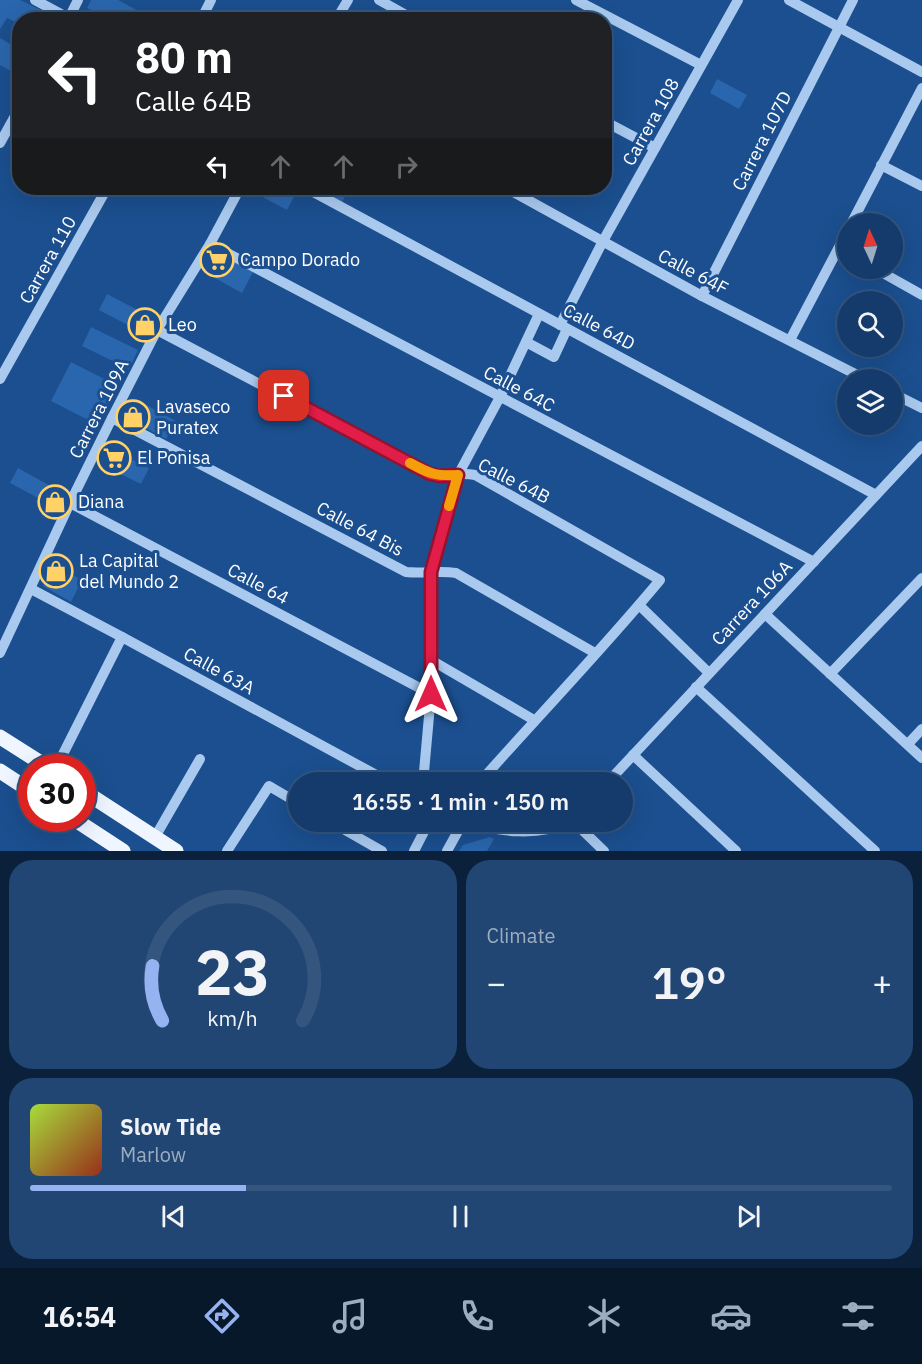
<!DOCTYPE html>
<meta charset="utf-8">
<style>
body{margin:0;font-family:"IBM Plex Sans",sans-serif;background:#214673;color:#f1f3f6;height:100vh;display:flex;flex-direction:column;font-size:22px;white-space:nowrap}
*{box-sizing:border-box;margin:0}
p{font-size:20px;color:#9dadc1}
.icon{flex:none;width:33px;height:33px;fill:none;stroke:currentColor;stroke-width:2;stroke-linecap:round;stroke-linejoin:round}
.map{position:relative;height:851px;overflow:hidden}
.drawer{display:flex;flex-direction:column;gap:9px;padding:9px;background:#0b203b;flex:1}
.drawer>*{flex:none}
.guide{position:absolute;left:12px;top:12px;width:600px;height:183px;border-radius:24px;box-shadow:0 6px 24px #0002,0 0 0 2px #33557e;background:#202124;color:#fff;overflow:hidden}
.needle{width:39px;rotate:356deg}
.tools{position:absolute;left:837px;top:213px;display:grid;gap:12px}
.tools a{display:grid;place-items:center;width:66px;height:66px;border-radius:50%;background:#143b6b;box-shadow:0 6px 24px #0002,0 0 0 2px #33557e;font-size:30px}
.speed{position:absolute;left:18px;top:754px;display:flex;gap:12px;font-size:30px;font-weight:700;text-align:center}
.speed>*{display:grid;place-content:center;width:78px;height:78px;border-radius:50%;background:#143b6b;box-shadow:0 6px 24px #0002,0 0 0 2px #33557e;line-height:1}
.speed .limit{border:9px solid #d22;background:#fff;color:#111}
.pin{position:absolute;display:grid;place-items:center;width:51px;height:51px;color:#fff;margin:-26px;border-radius:12px;box-shadow:0 3px 9px #0006}
.me{position:absolute;width:66px;margin:-33px;rotate:0deg;stroke-linejoin:round;filter:drop-shadow(0 0 4px #0008)}
.turn{display:flex;align-items:center;gap:21px;height:126px;padding:0 24px;font-size:27px}
.turn .icon{width:78px;height:78px;stroke-width:2.5}
.turn b{display:block;font-size:42px;line-height:51px}
.lanes{display:flex;align-items:center;height:57px;padding:0 24px;background:#0003;justify-content:center;gap:30px;direction:ltr}
.lanes .off{opacity:.35}
.big{font-size:45px;font-weight:600;line-height:1.1}
.drawer .widget{flex:1;display:flex;flex-direction:column;justify-content:center;gap:9px;min-width:0;padding:0 21px;border-radius:24px;background:#214673}
.drawer .dial{align-items:center;gap:0}
.dial svg{height:156px;overflow:visible;fill:none;stroke:#33557e;stroke-width:7;stroke-linecap:round;text-anchor:middle}
.dial text{fill:#f1f3f6;stroke:none}
.song{display:flex;align-items:center;gap:18px}
.cover{width:72px;height:72px;border-radius:9px;background:linear-gradient(135deg,hsl(80 70% 55%),hsl(10 70% 35%))}
.played{height:6px;border-radius:3px;background:linear-gradient(90deg,#95b2f1 25%,#33557e 25%)}
.keys{display:flex;justify-content:space-around;direction:ltr}
.heat{display:flex;justify-content:space-between;align-items:center;font-size:33px;direction:ltr}
.drawer .tiles{flex:1;display:grid;gap:9px;grid-template-columns:1fr 1fr}
.widget:last-child{grid-column:span 2}
.trip{position:absolute;left:288px;top:772px;width:345px;height:60px;border-radius:30px;background:#143b6b;box-shadow:0 6px 24px #0002,0 0 0 2px #33557e;font-weight:600;line-height:60px;text-align:center}
.menu{display:flex;height:96px;justify-content:space-around;align-items:center;background:#08182b;color:#9dadc1}
.menu .icon{width:42px;height:42px}
.menu .active{color:#95b2f1}
.menu b{font-size:27px;color:#f1f3f6}
.map>svg:first-child{display:block}
.building{fill:#2a66ad}
.lines{fill:none;stroke-linecap:round;stroke-linejoin:round}
.minor{stroke:#a9c9ee;stroke-width:10}
.major{stroke:#f0f6ff;stroke-width:15}
.route-casing{stroke:#92132f;stroke-width:15}
.route{stroke:#e11d48;stroke-width:10}
.slow{stroke:#f59e0b;stroke-width:10}
.labels{text-anchor:middle;stroke-width:6;stroke-linejoin:round;paint-order:stroke}
.street-label{font-size:18px;fill:#fff;stroke:#1b4f8f}
.poi-label{font-size:18px;fill:#fff;stroke:#1b4f8f;text-anchor:start}
</style>
<div class="map">
<svg width="922" height="851" viewBox="0 0 922 851">
<rect width="100%" height="100%" fill="#1b4f8f"/>
<g class="building">
<polygon points="0,0 20,0 51,15 49,20 20,20 20,24 7,18 0,29"/>
<polygon points="91,0 118,0 155,20 111,20 87,8"/>
<polygon points="0,38 20,50 20,76 0,65"/>
<polygon points="717,79 747,95 739,109 710,93"/>
<polygon points="252,188 290,188 297,191 287,210 251,191"/>
<polygon points="313,188 350,188 342,202"/>
<polygon points="215,252 253,272 242,293 204,272"/>
<polygon points="107,294 153,318 145,334 99,310"/>
<polygon points="91,327 138,350 129,369 82,346"/>
<polygon points="71,362 118,386 98,425 51,401"/>
<polygon points="137,400 176,421 166,439 127,418"/>
<polygon points="110,449 149,468 141,484 102,465"/>
<polygon points="18,468 63,493 55,507 10,483"/>
<polygon points="54,565 82,580 71,602 43,586"/>
<polygon points="490,837 494,839 487,851 459,851 463,845"/>
</g>
<g class="lines">
<g class="minor">
<polyline points="35,0 72,20"/>
<polyline points="379,0 415,20"/>
<polyline points="576,0 701,65"/>
<polyline points="789,0 922,72"/>
<polyline points="68,20 78,0"/>
<polyline points="201,20 211,0"/>
<polyline points="336,20 348,0"/>
<polyline points="604,121 655,148"/>
<polyline points="0,143 20,107"/>
<polyline points="881,165 922,186"/>
<polyline points="306,188 876,495"/>
<polyline points="506,188 702,296 867,380"/>
<polyline points="851,224 922,88"/>
<polyline points="210,244 814,562"/>
<polyline points="874,268 922,295"/>
<polyline points="702,296 853,0"/>
<polyline points="560,325 603,241 738,0"/>
<path d="M157,330l273,144c15,3 30,-2 45,1l185,105c-58,70 -121,135 -181,203"/>
<polyline points="790,340 848,230"/>
<polyline points="526,342 554,357 567,329"/>
<polyline points="0,379 107,188"/>
<polyline points="892,393 922,408"/>
<path d="M112,418l294,154c17,2 33,-2 50,1l139,80"/>
<polyline points="70,503 431,694"/>
<polyline points="31,589 122,637 391,783"/>
<polyline points="639,605 709,673"/>
<polyline points="765,614 922,758"/>
<polyline points="0,653 70,503 112,418 157,330 210,244 240,188"/>
<polyline points="431,660 534,720"/>
<polyline points="830,674 922,578"/>
<polyline points="696,687 875,851"/>
<polyline points="908,744 922,729"/>
<polyline points="633,755 736,851"/>
<polyline points="56,768 122,637"/>
<polyline points="423,783 431,694 431,572 458,475 500,397 539,314"/>
<polyline points="607,783 922,446"/>
<polyline points="331,822 382,851"/>
<path d="M468,822c31,10 70,15 101,0"/>
<polyline points="574,822 604,851"/>
<polyline points="155,837 200,759"/>
<polyline points="227,851 269,786 298,803"/>
<polyline points="414,851 429,822"/>
<polyline points="447,851 463,822"/>
</g>
<g class="major">
<polyline points="0,737 49,768"/>
<polyline points="0,771 32,792"/>
<polyline points="82,790 176,851"/>
<polyline points="74,819 123,851"/>
</g>
</g>
<g class="lines">
<g class="route-casing">
<polyline id="route" points="284,396 430,474 440,476 458,475 431,572 431,694"/>
</g>
<use href="#route" class="route"/>
<path class="slow" d="M410,463c20,11 25,13 48,12l-9,31"/>
</g>
<defs>
<g id="supermarket-ring" transform="scale(1.725)"><circle r="9.5" fill="#1b4f8f" stroke="#ffd166" stroke-width="1.5"/><path d="M-6-5.5h2.5l.6 2H6L4.5 2H-2.5L-4.4-4H-6ZM-1.5 3.2a1.3 1.3 0 1 0 .1 0ZM3 3.2a1.3 1.3 0 1 0 .1 0Z" fill="#ffd166"/></g>
<g id="shop-ring" transform="scale(1.725)"><circle r="9.5" fill="#1b4f8f" stroke="#ffd166" stroke-width="1.5"/><path d="M-5-2.5h2.3a2.7 3.5 0 0 1 5.4 0H5L5.5 6h-11ZM-1.5-2.5h3a1.5 2.3 0 0 0-3 0Z" fill="#ffd166"/></g>
</defs>
<g fill-rule="evenodd">
<use href="#supermarket-ring" x="217" y="260"/>
<use href="#shop-ring" x="145" y="325"/>
<use href="#shop-ring" x="133" y="417"/>
<use href="#supermarket-ring" x="114" y="458"/>
<use href="#shop-ring" x="55" y="502"/>
<use href="#shop-ring" x="56" y="571"/>
</g>
<g class="labels">
<g class="street-label">
<text transform="translate(651 122) rotate(-61)" y="6">Carrera 108</text>
<text transform="translate(762 141) rotate(-63)" y="6">Carrera 107D</text>
<text transform="translate(48 260) rotate(-61)" y="6">Carrera 110</text>
<text transform="translate(693 272) rotate(28)" y="6">Calle 64F</text>
<text transform="translate(599 327) rotate(28)" y="6">Calle 64D</text>
<text transform="translate(519 389) rotate(28)" y="6">Calle 64C</text>
<text transform="translate(99 409) rotate(-63)" y="6">Carrera 109A</text>
<text transform="translate(514 481) rotate(27)" y="6">Calle 64B</text>
<text transform="translate(360 529) rotate(28)" y="6">Calle 64 Bis</text>
<text transform="translate(258 584) rotate(28)" y="6">Calle 64</text>
<text transform="translate(752 603) rotate(-47)" y="6">Carrera 106A</text>
<text transform="translate(219 671) rotate(29)" y="6">Calle 63A</text>
</g>
<g class="poi-label">
<text x="240" y="266">Campo Dorado</text>
<text x="168" y="331">Leo</text>
<text x="156" y="413">Lavaseco<tspan x="156" dy="21">Puratex</tspan></text>
<text x="137" y="464">El Ponisa</text>
<text x="78" y="508">Diana</text>
<text x="79" y="567">La Capital<tspan x="79" dy="21">del Mundo 2</tspan></text>
</g>
</g>
</svg>
<div class="tools">
<a><svg class="needle" viewBox="-14 -14 28 28"><path d="M0-13l5 13h-10z" fill="#e53935"/><path d="M0 13l5-13h-10z" fill="#9dadc1"/></svg></a>
<a><svg class="icon" aria-label="search" viewBox="0 0 24 24"><circle cx="10" cy="10" r="6"/><path d="M15 15l6 6"/></svg></a>
<a><svg class="icon" aria-label="layers" viewBox="0 0 24 24"><path d="M12 4l9 5-9 5-9-5zM3 14l9 5 9-5"/></svg></a>
</div>
<div class="speed"><div class="limit">30</div></div>
<div class="pin" style="left:284px;top:396px;background:#d93025"><svg class="icon" aria-label="arrive" viewBox="0 0 24 24"><path d="M6 21V4h12l-3 4 3 4H6"/></svg></div>
<svg class="me" style="left:431px;top:694px" viewBox="-20 -20 40 40"><path d="M0-17L14 15 0 8-14 15z" fill="#e11d48" stroke="#fff" stroke-width="4"/></svg>
<div class="trip">16:55 · 1 min · 150 m</div>
<div class="guide">
<div class="turn"><svg class="icon" aria-label="left" viewBox="0 0 24 24"><path d="M17 20v-9H6M10 6l-5 5 5 5"/></svg><div><b>80 m</b>Calle 64B</div></div>
<div class="lanes"><svg class="icon" aria-label="left" viewBox="0 0 24 24"><path d="M17 20v-9H6M10 6l-5 5 5 5"/></svg><svg class="icon off" aria-label="ahead" viewBox="0 0 24 24"><path d="M12 20V5M6 11l6-6 6 6"/></svg><svg class="icon off" aria-label="ahead" viewBox="0 0 24 24"><path d="M12 20V5M6 11l6-6 6 6"/></svg><svg class="icon off" aria-label="right" viewBox="0 0 24 24"><path d="M7 20v-9h11M14 6l5 5-5 5"/></svg></div>
</div>
</div>
<section class="drawer">
<div class="tiles">
<div class="widget dial"><svg viewBox="0 0 100 80">
<path d="M14 69A42 42 0 1 1 86 69"/>
<path d="M14 69A42 42 0 0 1 9 41" stroke="#95b2f1"/>
<text x="50" y="56" font-size="32" font-weight="700">23</text>
<text x="50" y="72" font-size="11">km/h</text>
</svg></div>
<div class="widget"><p>Climate</p>
<div class="heat"><a>−</a><b class="big">19°</b><a>+</a></div>
</div>
<div class="widget">
<div class="song"><i class="cover"></i><div><b>Slow Tide</b><p>Marlow</p></div></div>
<div class="played"></div>
<div class="keys"><svg class="icon" aria-label="previous" viewBox="0 0 24 24"><path d="M18 5L8 12l10 7zM5 5v14"/></svg><svg class="icon" aria-label="pause" viewBox="0 0 24 24"><path d="M8 5v14M16 5v14"/></svg><svg class="icon" aria-label="next" viewBox="0 0 24 24"><path d="M6 5l10 7-10 7zM19 5v14"/></svg></div>
</div>
</div>
</section>
<nav class="menu">
<b>16:54</b>
<svg class="icon active" aria-label="directions" viewBox="0 0 24 24"><path d="M12 3l9 9-9 9-9-9zM9 14v-3h6M13 9l2 2-2 2"/></svg>
<svg class="icon" aria-label="music" viewBox="0 0 24 24"><path d="M9 18V5l10-2v13"/><circle cx="6" cy="18" r="3"/><circle cx="16" cy="16" r="3"/></svg>
<svg class="icon" aria-label="phone" viewBox="0 0 24 24"><path d="M5 4h4l2 5-3 2q2 4 5 5l2-3 5 2v4C11 20 4 13 5 4z"/></svg>
<svg class="icon" aria-label="climate" viewBox="0 0 24 24"><path d="M12 3v18M4 7l16 10M4 17L20 7"/></svg>
<svg class="icon" aria-label="car" viewBox="0 0 24 24"><path d="M5 17H2v-5l4-1 3-4h7l3 4 3 1v5h-3M9 17h6M6 11h13"/><circle cx="7" cy="17" r="2"/><circle cx="17" cy="17" r="2"/></svg>
<svg class="icon" aria-label="filters" viewBox="0 0 24 24"><path d="M4 7h16M4 17h16"/><circle cx="9" cy="7" r="2"/><circle cx="15" cy="17" r="2"/></svg>
</nav>
